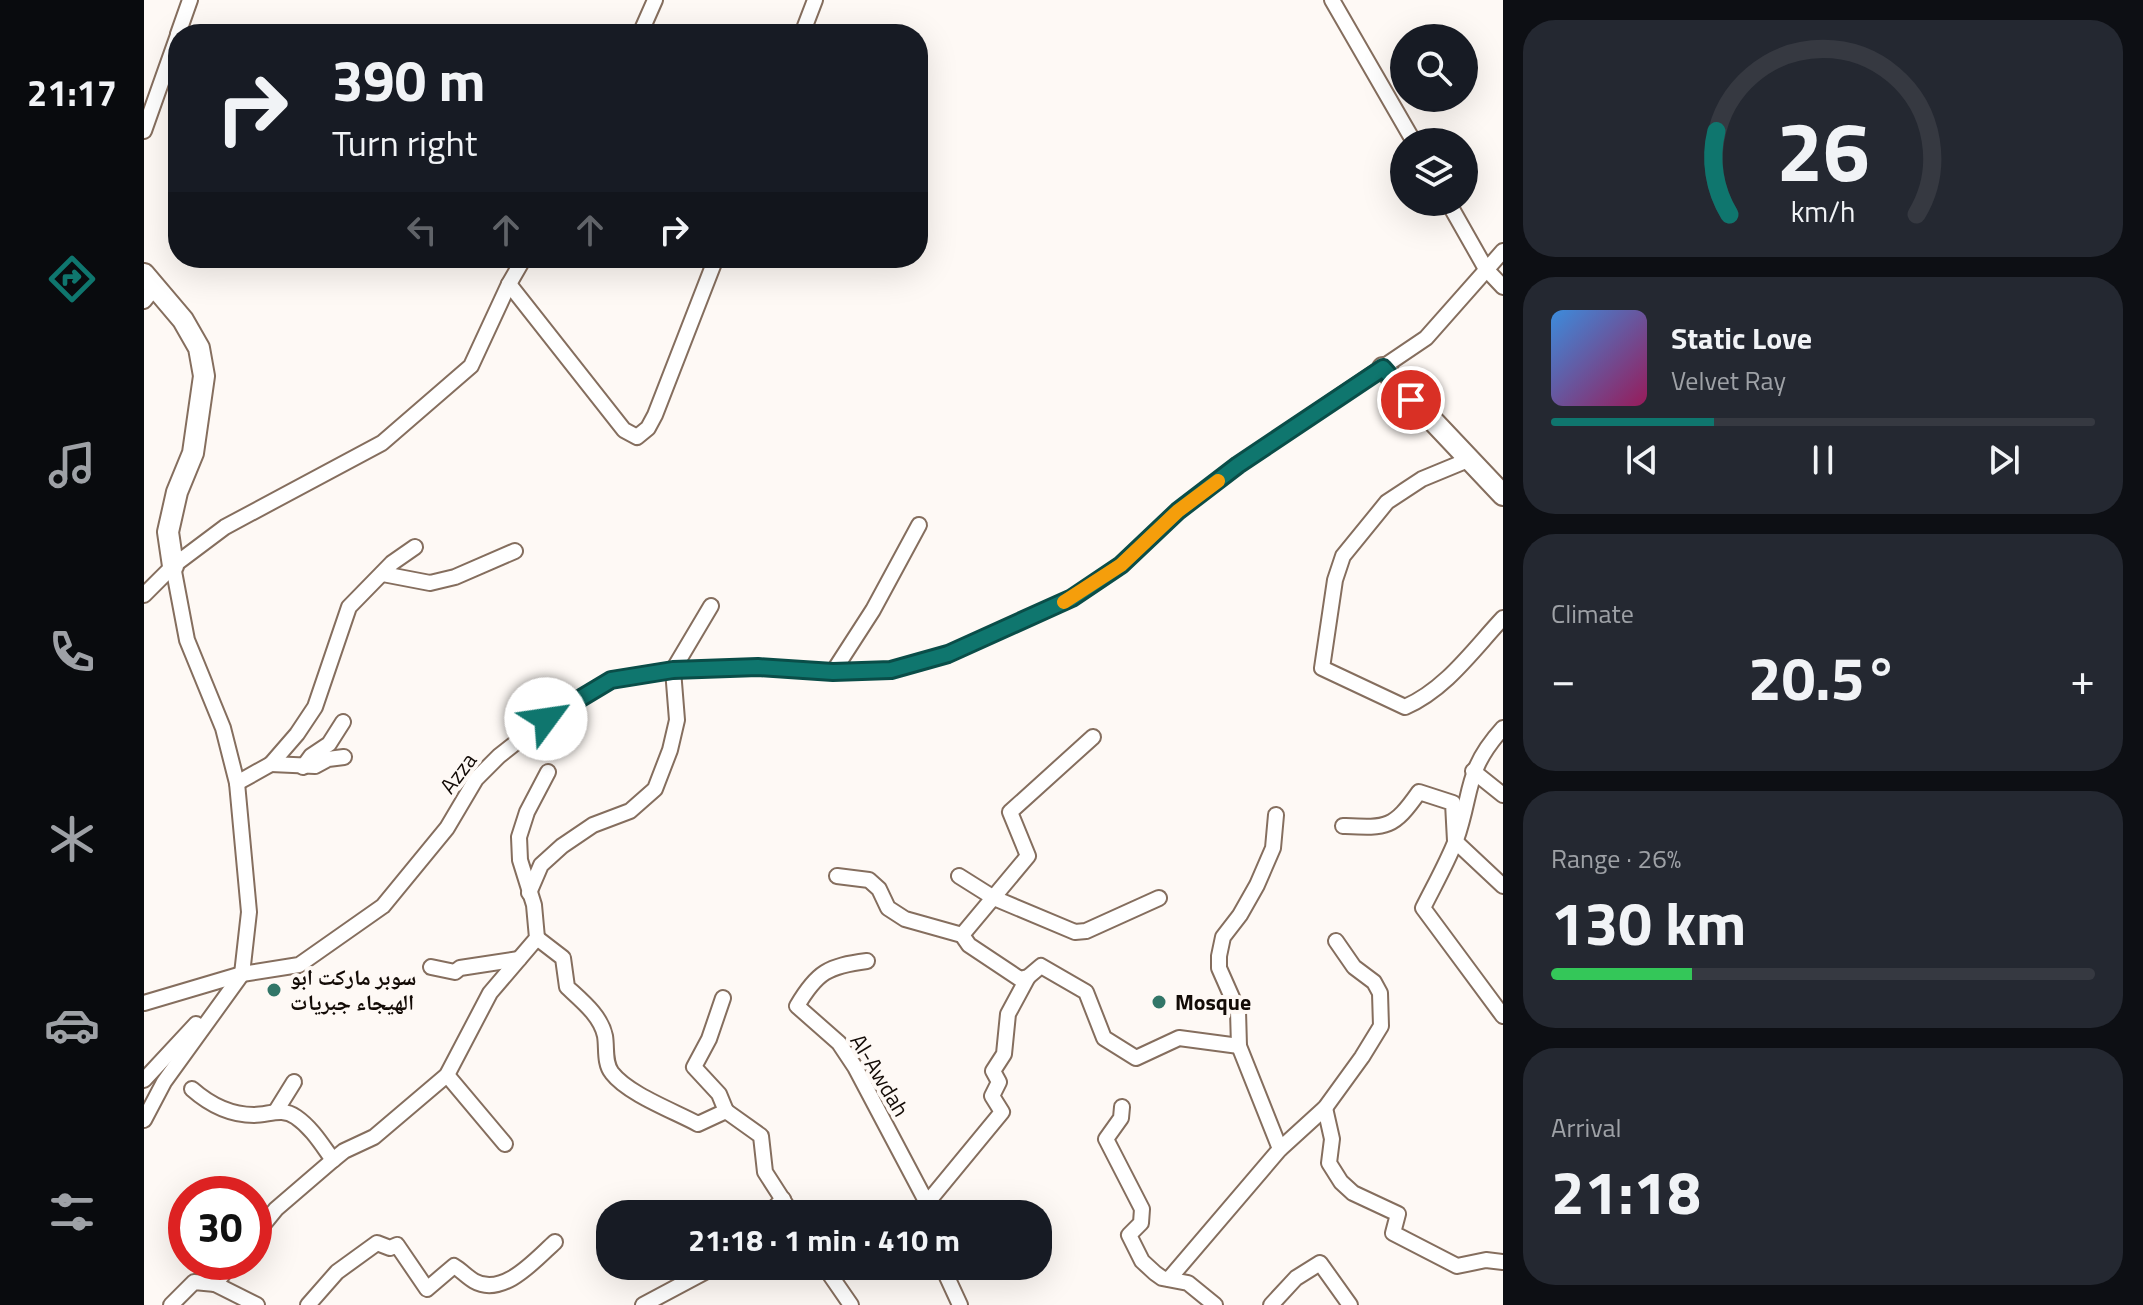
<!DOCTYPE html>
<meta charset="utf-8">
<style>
body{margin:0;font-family:"Titillium Web","Noto Naskh Arabic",sans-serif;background:#242831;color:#f1f3f6;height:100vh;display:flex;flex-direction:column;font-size:30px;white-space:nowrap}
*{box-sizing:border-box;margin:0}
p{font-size:26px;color:#9ea1a6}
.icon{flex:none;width:44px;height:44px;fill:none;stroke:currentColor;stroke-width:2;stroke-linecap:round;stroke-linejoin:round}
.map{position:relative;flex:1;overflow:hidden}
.side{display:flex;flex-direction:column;gap:20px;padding:20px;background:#0d0f14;width:640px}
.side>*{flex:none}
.hud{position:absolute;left:24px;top:24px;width:760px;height:244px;border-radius:32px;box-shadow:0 8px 32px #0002;background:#171b24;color:#f1f3f6;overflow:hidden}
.fabs{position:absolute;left:1246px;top:24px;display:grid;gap:16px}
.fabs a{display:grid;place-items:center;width:88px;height:88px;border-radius:50%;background:#171b24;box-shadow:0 8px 32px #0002;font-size:40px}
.speed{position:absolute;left:24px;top:1176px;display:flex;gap:16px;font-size:40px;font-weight:700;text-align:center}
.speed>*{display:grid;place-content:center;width:104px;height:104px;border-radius:50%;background:#171b24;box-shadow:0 8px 32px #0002;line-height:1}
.speed .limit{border:12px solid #d22;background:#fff;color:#111}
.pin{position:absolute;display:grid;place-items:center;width:68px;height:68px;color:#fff;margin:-34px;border:4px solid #fff;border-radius:50%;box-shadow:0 2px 8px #0007}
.me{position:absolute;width:88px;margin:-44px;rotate:59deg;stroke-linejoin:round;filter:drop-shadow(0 0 6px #0008)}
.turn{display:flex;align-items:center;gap:28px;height:168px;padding:0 32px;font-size:36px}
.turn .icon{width:104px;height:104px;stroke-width:2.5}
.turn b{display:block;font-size:56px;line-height:68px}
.lanes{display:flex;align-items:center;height:76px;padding:0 32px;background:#0003;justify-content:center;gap:40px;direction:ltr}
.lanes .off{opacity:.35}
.big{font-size:60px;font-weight:700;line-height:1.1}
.side .card{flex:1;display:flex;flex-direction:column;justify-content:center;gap:12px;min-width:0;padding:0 28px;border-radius:32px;background:#242831}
.side .dial{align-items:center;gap:0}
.dial svg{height:208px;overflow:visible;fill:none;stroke:#363941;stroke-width:7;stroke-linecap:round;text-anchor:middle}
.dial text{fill:#f1f3f6;stroke:none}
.song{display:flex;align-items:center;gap:24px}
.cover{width:96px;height:96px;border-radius:12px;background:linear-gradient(135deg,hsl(210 70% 55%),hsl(330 70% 35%))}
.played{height:8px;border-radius:4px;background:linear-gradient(90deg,#0f766e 30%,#363941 30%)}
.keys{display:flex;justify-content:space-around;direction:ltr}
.heat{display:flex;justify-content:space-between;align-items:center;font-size:44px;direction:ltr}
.charge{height:12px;border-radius:6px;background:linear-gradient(90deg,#34c759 26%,#363941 0)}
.trip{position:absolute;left:452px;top:1200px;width:456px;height:80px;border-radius:32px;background:#171b24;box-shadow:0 8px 32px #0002;font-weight:700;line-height:80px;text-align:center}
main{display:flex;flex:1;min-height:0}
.dock{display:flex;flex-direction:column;width:144px;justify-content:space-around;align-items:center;background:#090b0e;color:#9ea1a6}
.dock .icon{width:56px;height:56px}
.dock .current{color:#0f766e}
.dock b{font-size:36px;color:#f1f3f6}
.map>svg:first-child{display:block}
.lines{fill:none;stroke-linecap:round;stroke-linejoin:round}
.street-casing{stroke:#856e5e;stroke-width:18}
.secondary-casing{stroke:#856e5e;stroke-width:24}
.street{stroke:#fff;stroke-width:14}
.secondary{stroke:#fff;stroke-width:20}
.route-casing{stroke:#0a4d48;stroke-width:20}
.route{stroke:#0f766e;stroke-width:14}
.slow{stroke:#f59e0b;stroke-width:14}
.poi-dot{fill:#327668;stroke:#fef9f5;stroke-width:3}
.labels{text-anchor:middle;stroke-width:8;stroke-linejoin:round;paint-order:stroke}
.street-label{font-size:22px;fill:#130b06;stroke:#fef9f5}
.poi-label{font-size:22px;font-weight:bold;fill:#130b06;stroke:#fef9f5;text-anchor:start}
</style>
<main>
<nav class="dock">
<b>21:17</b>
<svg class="icon current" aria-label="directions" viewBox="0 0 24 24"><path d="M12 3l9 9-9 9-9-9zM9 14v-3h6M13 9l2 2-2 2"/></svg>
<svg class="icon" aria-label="music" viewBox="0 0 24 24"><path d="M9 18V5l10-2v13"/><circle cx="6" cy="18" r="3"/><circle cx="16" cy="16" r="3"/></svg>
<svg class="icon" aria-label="phone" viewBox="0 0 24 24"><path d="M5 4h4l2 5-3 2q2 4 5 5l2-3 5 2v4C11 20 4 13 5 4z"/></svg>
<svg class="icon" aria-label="climate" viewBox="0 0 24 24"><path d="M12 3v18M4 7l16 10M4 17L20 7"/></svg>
<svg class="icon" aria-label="car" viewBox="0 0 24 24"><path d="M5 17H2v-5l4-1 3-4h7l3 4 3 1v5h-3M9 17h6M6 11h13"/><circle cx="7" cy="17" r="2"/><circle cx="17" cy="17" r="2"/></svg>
<svg class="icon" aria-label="filters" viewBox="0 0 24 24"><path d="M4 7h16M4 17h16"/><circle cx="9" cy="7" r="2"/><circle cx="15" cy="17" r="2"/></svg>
</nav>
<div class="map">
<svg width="1359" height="1305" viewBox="0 0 1359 1305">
<rect width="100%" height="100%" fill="#fef9f5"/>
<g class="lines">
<g class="street-casing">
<g id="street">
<polyline points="1188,0 1270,142"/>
<polyline points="34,34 46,0"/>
<polyline points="496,34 511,0"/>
<polyline points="658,34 671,0"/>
<polyline points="0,131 34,35"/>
<polyline points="1304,202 1342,269 1359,287"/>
<polyline points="365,284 480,430 493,437 504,428 511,415 572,258"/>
<polyline points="0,301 11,287"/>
<path d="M1324,460l-46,19 -35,23 -44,54 -8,24 -13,88 83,39c41,-18 68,-57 98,-89"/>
<polyline points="239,574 286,583 311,577 371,551"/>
<polyline points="0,595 29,566 81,527 238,443 327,366 365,284 380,258"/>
<polyline points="689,672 729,610 775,525"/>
<path d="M1359,728c-39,43 -30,64 -47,112 -9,23 -22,46 -33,68l80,108"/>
<polyline points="127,764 171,766 184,759 200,757"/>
<polyline points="159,767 167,756 185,744 199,722"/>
<polyline points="1329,771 1359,795"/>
<polyline points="93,783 127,764 153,734 171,707 205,607 248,563 271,547"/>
<polyline points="1132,815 1129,848 1113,885 1096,915 1079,937 1075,956 1075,968 1094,1011 1095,1046 1136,1149"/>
<path d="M1199,826c44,2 50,3 76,-34l34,11 2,38 48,45"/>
<polyline points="693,876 725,880 735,889 744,908 761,919 818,935 825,945 876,979 884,977 897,966 942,992 960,1038 992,1058 1035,1038 1095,1046"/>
<polyline points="815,876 850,898 931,932 942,931 1015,898"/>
<polyline points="385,893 397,865 418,846 449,825 486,811 511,789 526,750 533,720 529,670 567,606"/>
<polyline points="818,935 884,856 866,812 949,737"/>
<path d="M393,938l26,20 4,29c15,14 34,29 38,49 2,12 -1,27 7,37 16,21 62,38 86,51l28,-13 35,25 4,36 27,42"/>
<path d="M723,961c-39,5 -50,11 -70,45l42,37 16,24 72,136 3,11"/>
<polyline points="287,967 311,972 316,968 375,959"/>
<polyline points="579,998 565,1039 550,1067 575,1094 582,1111"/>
<polyline points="0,1003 98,974 155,965 239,906 303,828 332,779 355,756 402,719 467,680 529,670 614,667 689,672 747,670 804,654 928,598 977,565 1034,511 1094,465 1282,338 1359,251"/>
<polyline points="303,1075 361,1144"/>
<polyline points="0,1080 52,1024"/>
<path d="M48,1089c17,15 39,26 62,26 15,0 28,-8 42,2 16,11 26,28 37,43"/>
<polyline points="978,1107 977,1118 962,1139 998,1209 997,1223 985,1235 998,1261 1011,1273 1018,1278 1044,1283 1071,1305"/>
<polyline points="1181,1108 1188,1139 1185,1163 1197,1182 1209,1193 1254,1214 1249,1233 1313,1266 1342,1260 1359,1262"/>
<polyline points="132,1111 150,1082"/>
<polyline points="0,1120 20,1082 98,974 105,912 93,783 79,728 43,640 29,566"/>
<polyline points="783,1203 858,1112 848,1096 855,1082 849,1071 860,1054 864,1014 884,977"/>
<polyline points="624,1214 639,1199"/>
<polyline points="110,1236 132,1209 189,1160 200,1151 230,1137 303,1075 346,993 393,938 390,905 376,860 375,837 383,812 404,772"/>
<polyline points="680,1266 707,1305"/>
<polyline points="798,1266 816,1305"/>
<polyline points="1025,1279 1136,1149 1181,1108 1218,1057 1237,1026 1236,993 1230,982 1210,967 1192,941"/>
<polyline points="71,1284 113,1305"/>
<polyline points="27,1305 50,1282 71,1284 89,1262"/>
<path d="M164,1305l29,-33 40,-29 13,5 7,-3 30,44 27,-23c7,4 13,11 20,15 29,17 62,-22 81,-39"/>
<polyline points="499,1305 572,1266"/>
<polyline points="1127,1305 1152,1278 1176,1263 1206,1305"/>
</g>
</g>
<g class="secondary-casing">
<g id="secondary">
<polyline points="0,274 39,320 55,348 60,376 49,453 33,492 24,532 29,566"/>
<polyline points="1239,368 1359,495"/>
</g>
</g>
<use href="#street" class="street"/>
<use href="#secondary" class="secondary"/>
</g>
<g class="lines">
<g class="route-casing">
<polyline id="route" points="402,719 467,680 529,670 614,667 689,672 747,670 804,654 928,598 977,565 1034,511 1094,465 1239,368 1267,400"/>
</g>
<use href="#route" class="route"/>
<polyline class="slow" points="920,602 977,565 1034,511 1074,481"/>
</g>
<g class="poi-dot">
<circle cx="130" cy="990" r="8"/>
<circle cx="1015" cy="1002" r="8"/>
</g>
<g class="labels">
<g class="street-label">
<text transform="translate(314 773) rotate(-53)" y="8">Azza</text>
<text transform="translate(736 1075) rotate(59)" y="8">Al-Awdah</text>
</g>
<g class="poi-label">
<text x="146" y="985">سوبر ماركت ابو<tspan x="146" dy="25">الهيجاء جبريات</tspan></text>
<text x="1031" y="1010">Mosque</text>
</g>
</g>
</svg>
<div class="fabs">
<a><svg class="icon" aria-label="search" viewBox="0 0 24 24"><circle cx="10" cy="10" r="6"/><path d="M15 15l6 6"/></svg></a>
<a><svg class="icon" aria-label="layers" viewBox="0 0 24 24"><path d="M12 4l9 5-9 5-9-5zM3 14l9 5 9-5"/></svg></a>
</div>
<div class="speed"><div class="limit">30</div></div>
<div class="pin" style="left:1267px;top:400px;background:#d93025"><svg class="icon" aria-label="arrive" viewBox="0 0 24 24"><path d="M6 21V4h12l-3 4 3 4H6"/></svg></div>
<svg class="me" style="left:402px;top:719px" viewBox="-20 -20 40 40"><circle r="19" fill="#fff"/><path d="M0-13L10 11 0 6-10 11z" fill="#0f766e"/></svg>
<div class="trip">21:18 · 1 min · 410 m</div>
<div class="hud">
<div class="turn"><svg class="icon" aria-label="right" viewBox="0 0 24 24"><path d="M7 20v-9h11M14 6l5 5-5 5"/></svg><div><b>390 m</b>Turn right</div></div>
<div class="lanes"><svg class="icon off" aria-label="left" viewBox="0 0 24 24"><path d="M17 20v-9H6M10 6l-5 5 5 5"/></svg><svg class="icon off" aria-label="ahead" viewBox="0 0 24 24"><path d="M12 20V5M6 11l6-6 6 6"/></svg><svg class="icon off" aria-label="ahead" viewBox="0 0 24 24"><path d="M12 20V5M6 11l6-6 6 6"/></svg><svg class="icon" aria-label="right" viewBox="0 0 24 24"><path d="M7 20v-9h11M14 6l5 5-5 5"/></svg></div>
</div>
</div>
<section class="side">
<div class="card dial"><svg viewBox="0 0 100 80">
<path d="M14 69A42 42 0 1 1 86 69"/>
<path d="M14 69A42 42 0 0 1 9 37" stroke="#0f766e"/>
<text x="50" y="56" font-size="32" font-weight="700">26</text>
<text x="50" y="72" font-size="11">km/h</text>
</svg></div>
<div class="card">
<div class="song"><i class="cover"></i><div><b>Static Love</b><p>Velvet Ray</p></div></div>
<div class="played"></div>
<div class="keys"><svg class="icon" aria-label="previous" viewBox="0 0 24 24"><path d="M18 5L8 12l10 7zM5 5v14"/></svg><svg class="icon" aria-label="pause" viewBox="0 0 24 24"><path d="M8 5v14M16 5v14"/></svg><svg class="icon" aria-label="next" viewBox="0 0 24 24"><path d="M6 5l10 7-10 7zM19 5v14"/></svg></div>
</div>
<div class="card"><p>Climate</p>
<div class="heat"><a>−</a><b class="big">20.5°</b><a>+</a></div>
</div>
<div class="card"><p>Range · 26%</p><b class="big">130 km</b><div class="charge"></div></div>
<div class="card"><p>Arrival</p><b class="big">21:18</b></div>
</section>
</main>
